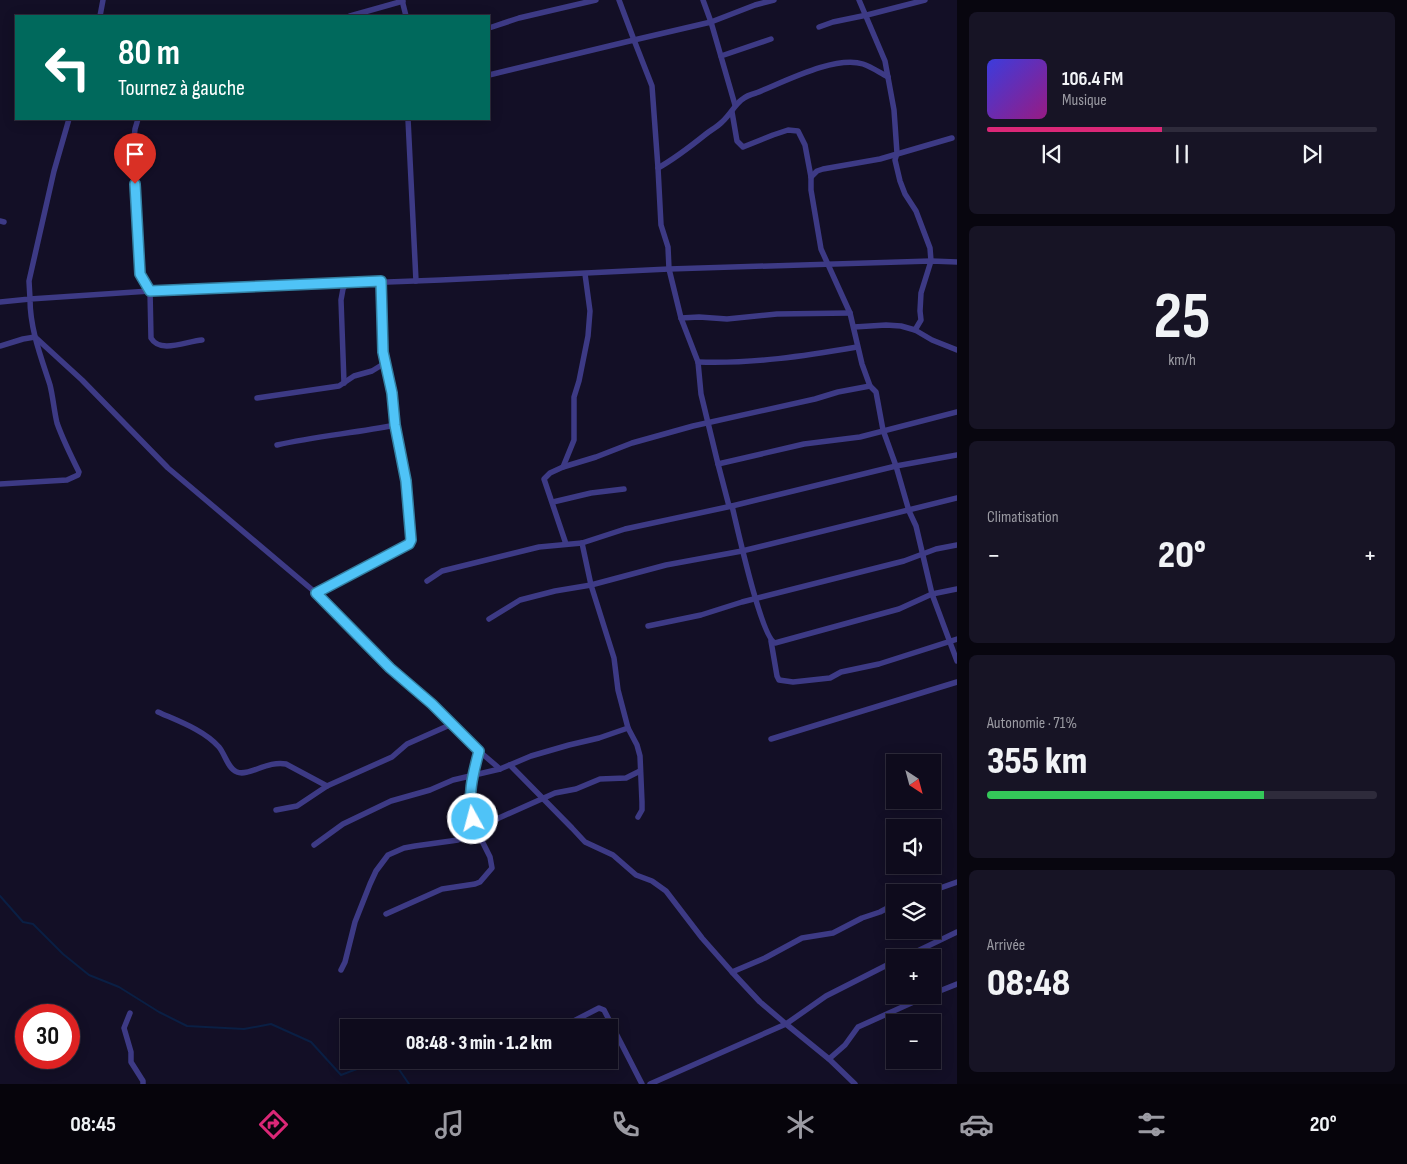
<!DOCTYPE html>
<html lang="fr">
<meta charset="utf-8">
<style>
body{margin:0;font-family:"Sofia Sans Condensed",sans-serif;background:#171425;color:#f1f3f6;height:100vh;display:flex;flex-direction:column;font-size:19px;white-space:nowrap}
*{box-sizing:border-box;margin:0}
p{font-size:16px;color:#9b9ba3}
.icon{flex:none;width:28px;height:28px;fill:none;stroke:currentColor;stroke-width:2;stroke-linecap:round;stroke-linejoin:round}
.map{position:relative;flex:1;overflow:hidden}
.side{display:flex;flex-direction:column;gap:12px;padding:12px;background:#08060f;width:450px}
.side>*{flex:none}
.guide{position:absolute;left:15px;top:15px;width:475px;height:105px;border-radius:0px;box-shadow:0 2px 12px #0003,0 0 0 1px #2e2b3b;background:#00695c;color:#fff;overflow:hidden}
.needle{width:32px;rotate:144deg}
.controls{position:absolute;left:886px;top:754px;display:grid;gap:10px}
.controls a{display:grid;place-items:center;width:55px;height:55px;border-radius:0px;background:#0e0b1c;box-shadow:0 2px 12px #0003,0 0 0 1px #2e2b3b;font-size:25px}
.speed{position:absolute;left:15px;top:1004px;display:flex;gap:10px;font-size:25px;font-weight:700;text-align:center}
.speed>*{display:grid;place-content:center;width:65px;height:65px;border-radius:50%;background:#0e0b1c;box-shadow:0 2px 12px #0003,0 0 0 1px #2e2b3b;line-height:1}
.speed .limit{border:8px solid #d22;background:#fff;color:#111}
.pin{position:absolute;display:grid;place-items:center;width:42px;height:42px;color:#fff;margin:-51px -21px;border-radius:50% 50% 50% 0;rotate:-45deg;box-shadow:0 0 5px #0007}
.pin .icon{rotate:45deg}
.me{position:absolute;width:55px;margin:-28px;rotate:353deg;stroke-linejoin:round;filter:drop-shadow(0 0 4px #0008)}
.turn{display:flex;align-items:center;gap:18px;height:105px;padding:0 20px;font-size:22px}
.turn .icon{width:65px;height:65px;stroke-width:2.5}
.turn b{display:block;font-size:35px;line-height:42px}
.big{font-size:38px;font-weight:800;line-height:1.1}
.side .card{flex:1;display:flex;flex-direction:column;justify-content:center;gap:8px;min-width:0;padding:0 18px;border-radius:8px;background:#171425}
.side .dial{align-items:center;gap:0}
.dial b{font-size:65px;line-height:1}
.song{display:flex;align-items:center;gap:15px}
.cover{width:60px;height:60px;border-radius:8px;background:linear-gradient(135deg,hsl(240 70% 55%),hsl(310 70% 35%))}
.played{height:5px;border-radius:2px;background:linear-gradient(90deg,#db2777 45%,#2e2b3b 45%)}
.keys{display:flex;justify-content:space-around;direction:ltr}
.heat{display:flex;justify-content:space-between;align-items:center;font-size:28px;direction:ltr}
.charge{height:8px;border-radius:4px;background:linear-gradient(90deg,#34c759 71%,#2e2b3b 0)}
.trip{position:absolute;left:340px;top:1019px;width:278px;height:50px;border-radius:0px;background:#0e0b1c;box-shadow:0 2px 12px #0003,0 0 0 1px #2e2b3b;font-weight:800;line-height:50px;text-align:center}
.menu{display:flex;height:80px;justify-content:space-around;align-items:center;background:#06040b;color:#9b9ba3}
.menu .icon{width:35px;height:35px}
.menu .active{color:#db2777}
.menu b{font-size:22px;color:#f1f3f6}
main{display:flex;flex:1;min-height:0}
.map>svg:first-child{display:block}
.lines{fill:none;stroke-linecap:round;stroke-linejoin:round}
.stream{stroke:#0a1f44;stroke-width:2}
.minor{stroke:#3d3a85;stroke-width:5.5}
.route-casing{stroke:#337fa1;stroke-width:12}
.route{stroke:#4fc3f7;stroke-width:9}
</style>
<main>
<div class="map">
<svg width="957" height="1084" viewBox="0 0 957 1084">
<rect width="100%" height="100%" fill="#130f26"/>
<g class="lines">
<polyline class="stream" points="0,896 23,922 33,924 63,954 89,975 119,987 159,1012 187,1026 244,1029 271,1024 311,1042 341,1075 378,1061 396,1065 409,1084"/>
<g class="minor">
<polyline points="402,0 406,16"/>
<polyline points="619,0 634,40 711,22 735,105"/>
<polyline points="703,0 711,22 755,5 774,0"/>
<polyline points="859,0 885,61 894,110 897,153 895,160 900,181 905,194 916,211 930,248 931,261 921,293 920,311 921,320 915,330"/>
<polyline points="100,16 103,0"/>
<polyline points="350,16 403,1"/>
<polyline points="819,27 833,22 867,15 925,0"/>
<polyline points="489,28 519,18 596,0"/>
<polyline points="721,56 771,39"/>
<polyline points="489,75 634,40 652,86 658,168 661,225 668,247 669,269 681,318 698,362 701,394 718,464 804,444 860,437 957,412"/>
<polyline points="732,112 737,141 743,147 773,135 788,130 798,131 805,145 811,177 811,190 821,249 850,313 862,364 870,386 876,392 883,430 896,466 909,511 916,526 932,594 957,661"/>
<path d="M138,119l-3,10 -2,21 6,118 2,9 9,14 1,47c9,16 36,3 51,2"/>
<polyline points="408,119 416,281"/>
<path d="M658,168c18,-10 33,-22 48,-34 5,-4 11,-7 16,-12 13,-12 14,-24 34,-29 28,-11 79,-38 107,-29 9,3 17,9 25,13"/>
<polyline points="811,177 817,171 823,169 880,159 952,138"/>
<polyline points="0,221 4,222"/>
<polyline points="0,302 30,299 29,281 54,171 69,119"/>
<polyline points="681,318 699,317 727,319 777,314 850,313"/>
<polyline points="854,327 886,325 901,326 915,330 932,340 957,350"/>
<polyline points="0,346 23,339 35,337 82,380 168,468 316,593 390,668 432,704 479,751 500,769"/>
<path d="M698,362c54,2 107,-6 159,-15"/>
<polyline points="344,383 341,300 343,289 347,282"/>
<polyline points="257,398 339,386 354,376 372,371 385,363"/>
<path d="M277,445c39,-9 79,-12 118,-20"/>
<polyline points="718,464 729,506"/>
<polyline points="563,467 574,440 574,397 579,381 588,336 590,311 585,274"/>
<path d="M0,484l67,-4 11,-5 1,-3c-8,-16 -16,-32 -22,-49 -3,-13 -4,-26 -7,-38 -9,-28 -20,-56 -20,-86l120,-8 291,-11 228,-11 262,-8 26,1"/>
<polyline points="553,502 591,493 624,489"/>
<path d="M732,506c5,20 29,131 43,137l124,-34 33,-15 25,-5"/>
<polyline points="582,543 591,585 614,658 618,690 628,728 637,745 640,756 642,802 642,810 638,817"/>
<polyline points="566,544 544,479 550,473 563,467 596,457 632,443 693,426 815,399 838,392 870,386"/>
<polyline points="427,581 442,571 539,547 582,543 625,529 732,506 896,466 957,455"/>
<polyline points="316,593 409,544 411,540 406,481 395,425 392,393 383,352 381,281"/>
<polyline points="489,619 520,600 555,591 591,585 666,565 742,551 957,498"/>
<polyline points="648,626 701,615 742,602 904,561 936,549 957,545"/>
<polyline points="771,641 777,676 779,680 793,682 830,678 841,672 879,664 957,639"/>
<path d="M158,712c20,9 46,18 61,35 6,7 9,22 18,25 11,5 31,-12 49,-8l41,22"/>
<polyline points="771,739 957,682"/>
<polyline points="510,765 572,828 585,842 613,855 636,875 652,881 666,891 702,938 732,972 760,1002 786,1024 650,1084"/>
<polyline points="276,810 297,806 327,786 392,757 407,744 452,724"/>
<polyline points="314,845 343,824 391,801 430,790 453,780 500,769 531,756 569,745 599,738 628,728"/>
<polyline points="929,892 957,882"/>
<polyline points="386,914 442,889 475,884 480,882 492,868 490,857 476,829 481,826 555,793 576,789 600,779 626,778 640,771"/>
<polyline points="903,958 957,932"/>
<path d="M341,970l4,-8 10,-40 15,-38 6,-13 12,-16 16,-7 11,-2 43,-6 18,-11c-9,-30 -5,-48 3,-78"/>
<polyline points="732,972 765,958 802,938 833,933 862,918 880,912 895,904"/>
<polyline points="932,994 957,984"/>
<polyline points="130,1013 124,1028 131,1052 131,1062 143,1081 143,1084"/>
<polyline points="560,1028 599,1008 604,1010 642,1084"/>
<polyline points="829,1059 845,1045 858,1027 929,995"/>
<polyline points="855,1084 829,1059 786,1024 826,996 895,961"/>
</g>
</g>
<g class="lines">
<g class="route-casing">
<path id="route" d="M135,184l5,90 10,17 231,-10 2,71 9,41 3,32 11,56 5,59 -2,4 -93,49 74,75 42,36 47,47c-6,23 -12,44 -6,68"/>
</g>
<use href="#route" class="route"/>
</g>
</svg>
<div class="controls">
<a><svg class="needle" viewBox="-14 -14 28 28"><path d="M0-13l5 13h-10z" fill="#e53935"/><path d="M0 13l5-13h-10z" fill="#9b9ba3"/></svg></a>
<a><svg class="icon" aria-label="sound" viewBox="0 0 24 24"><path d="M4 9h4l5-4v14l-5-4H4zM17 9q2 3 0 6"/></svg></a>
<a><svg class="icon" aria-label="layers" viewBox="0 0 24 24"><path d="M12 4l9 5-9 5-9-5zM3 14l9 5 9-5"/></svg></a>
<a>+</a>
<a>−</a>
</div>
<div class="speed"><div class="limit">30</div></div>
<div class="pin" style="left:135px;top:184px;background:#d93025"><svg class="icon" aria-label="arrive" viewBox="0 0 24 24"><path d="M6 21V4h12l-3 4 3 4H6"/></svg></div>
<svg class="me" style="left:473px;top:819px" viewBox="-20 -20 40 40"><circle r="17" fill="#4fc3f7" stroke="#fff" stroke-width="3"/><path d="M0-11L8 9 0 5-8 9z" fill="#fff"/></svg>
<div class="trip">08:48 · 3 min · 1.2 km</div>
<div class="guide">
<div class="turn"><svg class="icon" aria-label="left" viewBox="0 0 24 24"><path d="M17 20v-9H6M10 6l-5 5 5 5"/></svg><div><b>80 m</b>Tournez à gauche</div></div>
</div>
</div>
<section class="side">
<div class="card">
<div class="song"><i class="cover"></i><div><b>106.4 FM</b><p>Musique</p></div></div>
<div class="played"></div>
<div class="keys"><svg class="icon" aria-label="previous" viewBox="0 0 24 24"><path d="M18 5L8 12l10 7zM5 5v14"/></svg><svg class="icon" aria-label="pause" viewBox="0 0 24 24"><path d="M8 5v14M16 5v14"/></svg><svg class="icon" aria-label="next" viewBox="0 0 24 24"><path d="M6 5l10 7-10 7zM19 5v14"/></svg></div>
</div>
<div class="card dial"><b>25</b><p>km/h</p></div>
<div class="card"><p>Climatisation</p>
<div class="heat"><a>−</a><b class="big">20°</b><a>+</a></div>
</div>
<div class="card"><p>Autonomie · 71%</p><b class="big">355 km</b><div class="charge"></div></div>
<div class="card"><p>Arrivée</p><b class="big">08:48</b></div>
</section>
</main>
<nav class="menu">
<b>08:45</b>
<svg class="icon active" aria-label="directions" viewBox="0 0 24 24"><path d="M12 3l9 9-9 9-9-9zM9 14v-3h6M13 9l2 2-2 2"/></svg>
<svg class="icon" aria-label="music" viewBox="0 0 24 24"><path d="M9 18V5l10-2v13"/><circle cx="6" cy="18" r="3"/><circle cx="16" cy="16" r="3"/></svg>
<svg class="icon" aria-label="phone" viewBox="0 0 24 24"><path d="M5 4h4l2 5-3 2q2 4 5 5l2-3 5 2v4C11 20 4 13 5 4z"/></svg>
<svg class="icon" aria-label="climate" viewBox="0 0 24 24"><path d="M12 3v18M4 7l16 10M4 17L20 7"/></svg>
<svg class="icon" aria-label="car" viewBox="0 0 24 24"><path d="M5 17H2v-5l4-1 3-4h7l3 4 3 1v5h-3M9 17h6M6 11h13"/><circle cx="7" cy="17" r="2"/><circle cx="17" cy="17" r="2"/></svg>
<svg class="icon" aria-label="filters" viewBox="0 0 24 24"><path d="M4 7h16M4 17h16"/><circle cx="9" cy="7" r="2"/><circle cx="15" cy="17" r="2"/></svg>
<b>20°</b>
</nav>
